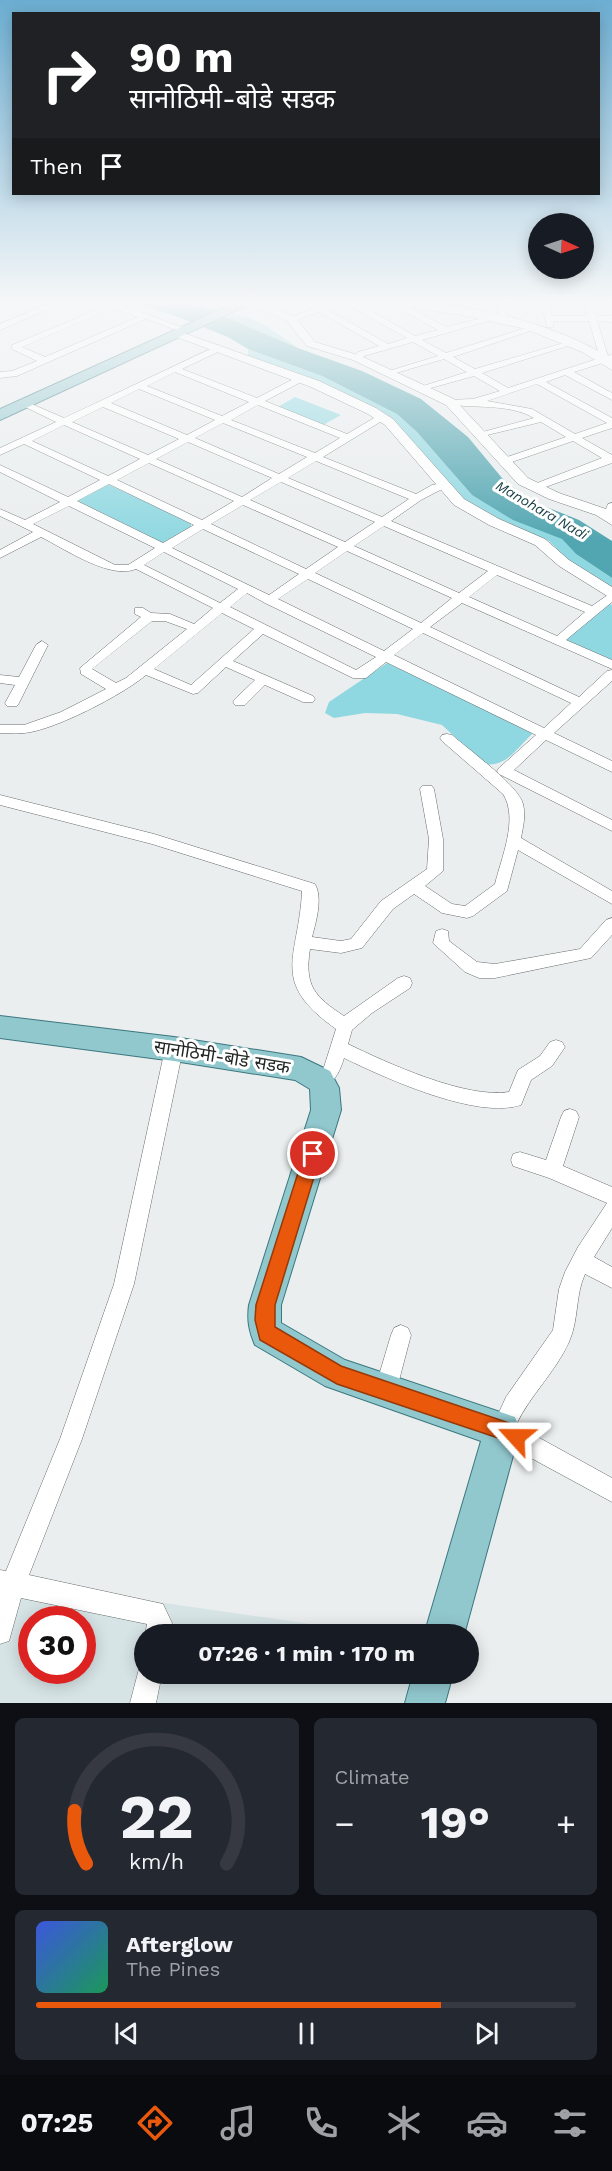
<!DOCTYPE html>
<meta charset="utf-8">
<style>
body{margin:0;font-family:"Work Sans","Noto Sans Devanagari",sans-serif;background:#242831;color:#f1f3f6;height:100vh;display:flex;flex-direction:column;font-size:22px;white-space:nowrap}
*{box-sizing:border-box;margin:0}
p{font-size:20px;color:#9ea1a6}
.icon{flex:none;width:33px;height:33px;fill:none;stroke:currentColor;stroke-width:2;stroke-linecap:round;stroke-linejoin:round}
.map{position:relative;height:1703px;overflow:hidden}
.sheet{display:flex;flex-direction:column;gap:15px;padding:15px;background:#0d0f14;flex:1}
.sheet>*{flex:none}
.top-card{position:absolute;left:12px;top:12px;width:588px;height:183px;border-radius:0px;box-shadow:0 3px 15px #0003;background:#202124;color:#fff;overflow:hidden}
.needle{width:39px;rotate:93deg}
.tools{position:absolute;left:528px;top:213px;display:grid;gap:12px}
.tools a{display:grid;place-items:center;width:66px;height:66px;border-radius:50%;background:#171b24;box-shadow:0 3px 15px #0003;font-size:30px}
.speed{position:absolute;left:18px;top:1606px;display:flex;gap:12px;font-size:30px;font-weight:700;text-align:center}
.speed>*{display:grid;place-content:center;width:78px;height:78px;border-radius:50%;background:#171b24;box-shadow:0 3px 15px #0003;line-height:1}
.speed .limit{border:9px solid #d22;background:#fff;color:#111}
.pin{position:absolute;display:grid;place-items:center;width:51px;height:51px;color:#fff;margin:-26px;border:3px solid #fff;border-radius:50%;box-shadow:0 2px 6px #0007}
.me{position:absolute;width:66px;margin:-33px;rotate:294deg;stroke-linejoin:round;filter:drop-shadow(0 0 4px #0008)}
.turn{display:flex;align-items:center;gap:21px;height:126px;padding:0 18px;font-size:27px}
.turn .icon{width:78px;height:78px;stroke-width:2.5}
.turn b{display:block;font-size:42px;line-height:51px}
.then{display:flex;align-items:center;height:57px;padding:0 18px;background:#0003;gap:12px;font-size:22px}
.big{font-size:45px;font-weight:700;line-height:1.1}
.sheet .card{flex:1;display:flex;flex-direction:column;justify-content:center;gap:9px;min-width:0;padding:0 21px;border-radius:9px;background:#242831}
.sheet .dial{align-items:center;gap:0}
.dial svg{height:156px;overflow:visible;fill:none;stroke:#363941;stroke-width:7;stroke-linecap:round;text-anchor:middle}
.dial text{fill:#f1f3f6;stroke:none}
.song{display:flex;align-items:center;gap:18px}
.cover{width:72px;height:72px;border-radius:9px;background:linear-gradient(135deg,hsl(230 70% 55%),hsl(150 70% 35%))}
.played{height:6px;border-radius:3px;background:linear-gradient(90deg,#ea580c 75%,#363941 75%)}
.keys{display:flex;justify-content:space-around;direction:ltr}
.heat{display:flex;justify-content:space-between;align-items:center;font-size:33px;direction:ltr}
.sheet .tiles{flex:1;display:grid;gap:15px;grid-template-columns:1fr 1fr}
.card:last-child{grid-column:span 2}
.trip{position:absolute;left:134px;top:1624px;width:345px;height:60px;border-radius:30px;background:#171b24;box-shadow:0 3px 15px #0003;font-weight:700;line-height:60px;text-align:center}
.menu{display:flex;height:96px;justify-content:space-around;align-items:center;background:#090b0e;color:#9ea1a6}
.menu .icon{width:42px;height:42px}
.menu .on{color:#ea580c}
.menu b{font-size:27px;color:#f1f3f6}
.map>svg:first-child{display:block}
.built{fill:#d7e4e6;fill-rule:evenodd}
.green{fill:#90d8e1}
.water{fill:#52a6b1}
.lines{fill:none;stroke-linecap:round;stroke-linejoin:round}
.minor-casing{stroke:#696d6d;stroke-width:1}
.tertiary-casing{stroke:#696d6d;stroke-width:1}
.primary-casing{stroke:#3b777e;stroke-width:2}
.minor{fill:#fff;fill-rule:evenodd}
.tertiary{fill:#fff;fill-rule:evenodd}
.primary{fill:#91c8ce;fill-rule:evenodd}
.route{fill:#ea580c;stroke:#983908;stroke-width:1.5}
.labels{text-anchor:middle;stroke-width:6;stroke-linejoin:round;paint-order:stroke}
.far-water-label{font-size:14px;font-style:italic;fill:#0c363b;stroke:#fff}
.near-street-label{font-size:18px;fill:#232525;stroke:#fff}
</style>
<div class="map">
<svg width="612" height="1703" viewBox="0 0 612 1703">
<rect width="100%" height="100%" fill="#eaeeef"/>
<path class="built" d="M0,1579l386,56h-242v39h268l-9,29h-403zM32,1620h50v51h-50z"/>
<g class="green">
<polygon points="200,306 250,318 265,325 298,348"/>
<polygon points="248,349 322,376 397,414 417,432 472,495 562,539 576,554 612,578 612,589 567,559 549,541 501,521 464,500 396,424 248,357"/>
<polygon points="295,397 341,415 323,425 278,407"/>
<polygon points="107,484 191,522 191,527 162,543 77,501"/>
<polygon points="607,603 612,605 612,662 564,640"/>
<path d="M387,663l144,68 1,3c-15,14 -26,34 -48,30l-42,-39 -45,-11 -32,-1 -31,5 -9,-5 4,-11z"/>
</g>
<polygon class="water" points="130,301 184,301 200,306 298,348 362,371 421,399 468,437 502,478 521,494 534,502 579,520 612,541 612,578 576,554 562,539 513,520 472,495 417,432 397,414 322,376 248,349 228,337 178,317"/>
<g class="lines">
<g class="minor-casing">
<g id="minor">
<polygon points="55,301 67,301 0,330 0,324"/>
<path d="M103,301l14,2 72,27 -4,3 -39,-14 -129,57 -17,2v-6l12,-1 25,-10 -25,-12v-4l94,-39zM113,308l25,9 -93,40 -23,-10z"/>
<polygon points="213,301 230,301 244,306 240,308"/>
<path d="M333,301h21l61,35 23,-6 -37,-20 -3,-9h6l3,5 39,21 49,-12v4l-73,21 24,13 86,-27 7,2 -86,29 22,12 99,-29v4l-92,29 26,15 92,-30 -11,-37h-36v6h-6l-6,-26h8l3,15h35l-4,-15h8l5,15h16v6l-15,-1 11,35 4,-2v6l-38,12 38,21v7l-47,-25 -19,7 66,36v10l-30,10 30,17v8l-72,26h-8v-4l70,-27 -29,-17 -64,22h-8v-4l65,-22 -25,-15 -62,15v-4l55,-15c-26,-15 -59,-9 -87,-14v-4l26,-1 27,-8 -26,-15 -54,15v-4l47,-15 -23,-13 -55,16v-4l49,-15 -25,-14 -49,14 -7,5 -4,-3 5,-6 21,-6 -60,-34 -28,10 -4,-3zM344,303l63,35 -19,6 -62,-35zM537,384l70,39 -32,11 -43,-25 -45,-8z"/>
<polygon points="497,301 505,301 507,321 500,319"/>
<path d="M219,345l4,3 -1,2 -40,19 75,29 40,-21h6v4l-38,20 82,33 32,-19h6v4l-62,38 93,37 16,-9 11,-2 5,3 -27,14 -30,21 201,85 20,-14v10l-46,38 46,20v9l-150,-66 -32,24 149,70 28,-26 5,-1v11l-58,52 58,28v11l-66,-32 -32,30 98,50v11l-113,-57 -2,-3 2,-3 37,-33 -150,-73 -20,16h-13l-90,-44 -30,27 80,35 2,3 -2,3h-10l-38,-17 -20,20h-10l-2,-3 2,-3 20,-19 -29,-13 -28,26 -5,1 -47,-19c-22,19 -93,56 -122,58 -8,1 -16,0 -24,0v-8h24l37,-13 45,-23 -25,-15 -1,-6 61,-51 -6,-3v-6h8l8,5 19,1 24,10 19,-16 -77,-39c-26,11 -71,-20 -95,-32l-41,21v-8l33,-18 -33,-16v-7l25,11 35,-18 -60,-30v-7l68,32 32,-17 -76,-36 -24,11v-7l56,-26 -37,-18 8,-2 37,16zM175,372l74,30 -27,14 -75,-30zM139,389l76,31 -28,15 -76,-32zM258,405l82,33 -25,15 -84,-33zM103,407l76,32 -31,16 -76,-33zM223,423l84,34 -28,17 -84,-36zM64,425l76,34 -32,17 -76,-35zM188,442l84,36 -30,19 -86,-38zM316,461l93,38 -27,18 -94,-39zM149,463l85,38 -32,19 -85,-40zM281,482l94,40 -30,20 -95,-42zM109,484l85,41 -31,18 -86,-42zM243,505l95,42 -32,22 -95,-45zM69,506l86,42 -27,17h-13l-82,-41zM384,526l104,45 -29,22 -105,-47zM203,529l96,45 -30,21 -97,-47zM347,551l105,47 -31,25 -106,-50zM164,552l74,37 -18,14 -76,-38zM497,575l88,37 -28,24 -88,-39zM308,579l105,50 -29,22 -106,-52zM247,593l18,10 111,54 -20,13 -126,-63zM222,613l32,16 -63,56 -37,-16zM152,621h13l22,8 -61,49 -10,5 -24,-14zM423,633l148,70 -27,25 -150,-73z"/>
<polygon points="612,503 612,518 604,518 603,516 608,504"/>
<polygon points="42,641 48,645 19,703 17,706 7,706 5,703 15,685 0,683 0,675 19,677 36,645"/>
<path d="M447,734l5,1c16,14 67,51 71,69 3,12 0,23 -2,34l91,53v13l-94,-54 -11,41 -34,25 -6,2 -25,-5 -28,-19 -21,15 -31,39 -21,5 -31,-4c-6,37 5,48 34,67l54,-38 6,-2 6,2 2,5 -2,5 -38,25 -20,17 -4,14c39,19 118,55 161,48l9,-22 22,-14 10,-14 6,-2 6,2 3,5 -13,19 -21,14 -10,25c-44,15 -136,-27 -177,-47 -4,14 -13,34 -30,27l-3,-5 13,-13 12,-38c-68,-48 -37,-71 -34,-138l-150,-47 -152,-39v-10l154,39 161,50c8,14 1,38 -3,53l29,4 10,-2 30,-38 46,-32 2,-30 -9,-50 2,-3h10l2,3 9,50v32l-18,15 27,18 13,2 30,-22c6,-26 24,-65 8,-90l-61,-53 -2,-3 2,-3z"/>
<polygon points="612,918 612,935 591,958 495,978 479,978 465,972 433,943 436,931 442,929 448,931 449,941 477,962 495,964 580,949 606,920"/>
<polygon points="174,1042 180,1044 183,1049 134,1284 82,1439 29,1575 163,1604 172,1623 169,1635 145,1635 147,1624 21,1598 9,1641 0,1644 0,1570 6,1571 60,1439 114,1284 165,1049 168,1044"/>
<path d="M570,1109l6,2 3,6 -16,49 49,21v41l-18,29 18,10v21l-27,-14c-10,22 -6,46 -16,68 -14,31 -39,53 -53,83l96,53v24l-118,-64 -3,-8 15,-33 47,-67 6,-41 6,-17 13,-25 29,-44 -58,-25 -36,-12 -2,-6 2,-6 7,-2 26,8 15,-43 3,-6z"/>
<polygon points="401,1325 408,1328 411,1335 396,1392 393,1400 385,1403 377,1400 374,1392 391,1335 394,1328"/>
<polygon points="144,1663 144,1674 162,1674 156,1703 130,1703 140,1665"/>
</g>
</g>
<g class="tertiary-casing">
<g id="tertiary">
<polygon points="257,301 295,317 315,342 361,356 454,399 528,478 559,493 606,509 612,514 612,525 596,515 549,499 518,484 446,405 353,360 307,346 287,321 244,302"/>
<path d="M379,301c76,0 157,15 225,53l8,6v10l-30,-18 -56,-23 -69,-15 -73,-10z"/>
<polygon points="178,331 319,381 376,408 393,419 464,499 499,519 545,539 569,560 612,587 612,599 559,566 535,545 489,525 454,505 385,425 368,414 311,387 174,336 174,332"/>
</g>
</g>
<g class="primary-casing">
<g id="primary">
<polygon points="239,301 257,301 0,420 0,409"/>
<path d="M0,1016l174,21 127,20 29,14 9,17 2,22 -60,195v18l64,37 170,57 5,13 -56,205h-40l57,-194 -156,-55 -70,-41c-6,-14 -8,-25 -6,-40l62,-195 -1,-21 -15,-9 -121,-19 -174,-23z"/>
<polygon points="413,1674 453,1674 445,1703 405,1703"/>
</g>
</g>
<use href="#minor" class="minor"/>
<use href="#tertiary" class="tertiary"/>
<use href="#primary" class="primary"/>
</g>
<linearGradient id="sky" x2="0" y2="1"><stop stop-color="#6caed2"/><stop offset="0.56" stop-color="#f6f7f8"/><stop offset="1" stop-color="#f6f7f8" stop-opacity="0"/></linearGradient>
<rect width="612" height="540" fill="url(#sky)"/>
<polygon class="route" points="313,1146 319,1148 321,1154 275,1305 275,1327 341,1366 509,1423 523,1430 526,1437 523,1444 516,1447 498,1438 337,1384 260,1340 255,1320 256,1305 304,1154 307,1148"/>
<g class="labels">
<g class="far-water-label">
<text transform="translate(542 510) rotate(30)" y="5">Manohara Nadi</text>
</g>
<g class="near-street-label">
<text transform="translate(222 1057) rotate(9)" y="6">सानोठिमी-बोडे सडक</text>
</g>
</g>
</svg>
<div class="tools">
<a><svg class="needle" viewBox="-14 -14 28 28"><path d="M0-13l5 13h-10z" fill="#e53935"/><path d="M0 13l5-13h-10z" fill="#9ea1a6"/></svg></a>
</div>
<div class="speed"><div class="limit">30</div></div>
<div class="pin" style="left:313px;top:1154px;background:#d93025"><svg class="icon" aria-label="arrive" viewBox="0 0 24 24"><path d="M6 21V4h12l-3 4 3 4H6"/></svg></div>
<svg class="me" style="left:516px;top:1437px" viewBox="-20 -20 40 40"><path d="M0-17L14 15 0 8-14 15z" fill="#ea580c" stroke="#fff" stroke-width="4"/></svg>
<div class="trip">07:26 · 1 min · 170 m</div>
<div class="top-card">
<div class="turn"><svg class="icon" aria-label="right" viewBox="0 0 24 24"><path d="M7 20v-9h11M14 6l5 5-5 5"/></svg><div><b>90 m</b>सानोठिमी-बोडे सडक</div></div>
<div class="then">Then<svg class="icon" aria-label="arrive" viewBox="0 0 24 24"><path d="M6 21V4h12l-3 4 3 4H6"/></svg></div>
</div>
</div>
<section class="sheet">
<div class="tiles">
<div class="card dial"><svg viewBox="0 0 100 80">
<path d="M14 69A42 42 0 1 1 86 69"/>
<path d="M14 69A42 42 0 0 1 8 42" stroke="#ea580c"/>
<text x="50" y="56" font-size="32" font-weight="700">22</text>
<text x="50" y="72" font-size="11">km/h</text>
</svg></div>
<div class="card"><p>Climate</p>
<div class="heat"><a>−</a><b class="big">19°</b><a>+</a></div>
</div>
<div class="card">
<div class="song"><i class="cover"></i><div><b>Afterglow</b><p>The Pines</p></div></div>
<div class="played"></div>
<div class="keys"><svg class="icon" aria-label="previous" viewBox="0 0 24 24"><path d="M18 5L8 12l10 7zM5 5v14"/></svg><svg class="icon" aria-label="pause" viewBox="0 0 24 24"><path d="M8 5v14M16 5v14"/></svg><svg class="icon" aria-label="next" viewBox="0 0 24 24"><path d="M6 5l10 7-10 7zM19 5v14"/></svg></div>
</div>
</div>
</section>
<nav class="menu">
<b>07:25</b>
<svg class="icon on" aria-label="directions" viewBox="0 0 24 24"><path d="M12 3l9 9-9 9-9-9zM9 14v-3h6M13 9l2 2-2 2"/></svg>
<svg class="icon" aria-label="music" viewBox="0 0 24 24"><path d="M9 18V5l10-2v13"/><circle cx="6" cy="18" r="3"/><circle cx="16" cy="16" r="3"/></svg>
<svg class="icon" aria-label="phone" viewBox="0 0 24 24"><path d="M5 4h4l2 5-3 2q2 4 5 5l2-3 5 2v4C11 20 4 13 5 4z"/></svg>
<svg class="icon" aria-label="climate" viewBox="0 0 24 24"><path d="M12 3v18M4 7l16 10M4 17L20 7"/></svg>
<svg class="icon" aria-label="car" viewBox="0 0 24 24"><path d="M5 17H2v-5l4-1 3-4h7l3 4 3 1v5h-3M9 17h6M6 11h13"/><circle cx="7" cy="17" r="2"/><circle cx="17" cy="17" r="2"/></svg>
<svg class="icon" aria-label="filters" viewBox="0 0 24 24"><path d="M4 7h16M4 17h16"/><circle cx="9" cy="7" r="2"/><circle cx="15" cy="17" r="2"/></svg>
</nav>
